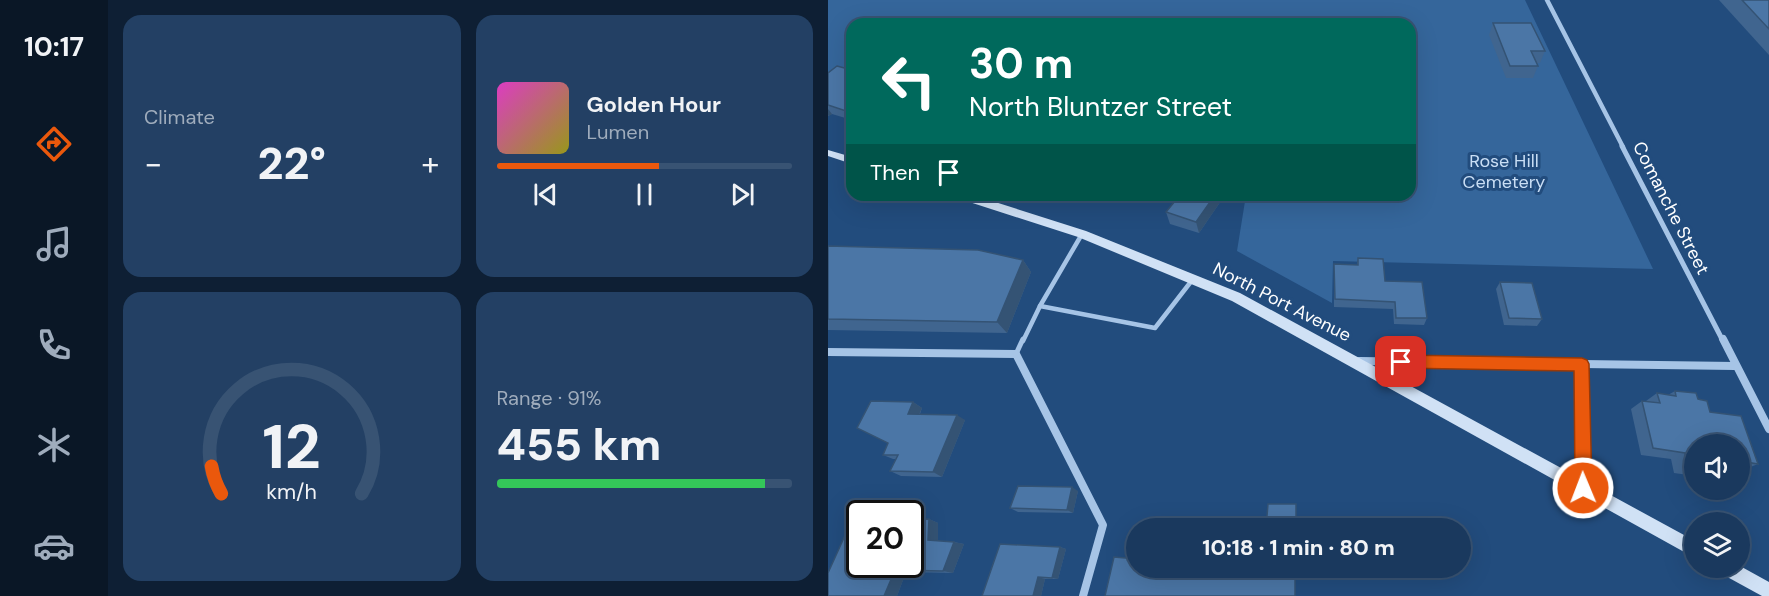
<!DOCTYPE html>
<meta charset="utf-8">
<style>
body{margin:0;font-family:"DM Sans",sans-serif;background:#234064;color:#f1f3f6;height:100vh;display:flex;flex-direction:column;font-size:22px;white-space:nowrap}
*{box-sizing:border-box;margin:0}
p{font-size:20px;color:#9facbc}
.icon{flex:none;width:33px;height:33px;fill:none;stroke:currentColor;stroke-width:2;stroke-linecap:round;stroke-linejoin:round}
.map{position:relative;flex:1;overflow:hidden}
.details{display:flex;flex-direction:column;gap:15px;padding:15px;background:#0e1f34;width:720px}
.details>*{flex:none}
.banner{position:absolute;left:18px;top:18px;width:570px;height:183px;border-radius:18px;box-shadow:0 6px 24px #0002,0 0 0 2px #385373;background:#00695c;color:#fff;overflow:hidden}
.buttons{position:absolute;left:856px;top:434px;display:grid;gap:12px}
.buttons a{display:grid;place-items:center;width:66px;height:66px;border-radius:50%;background:#1a395e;box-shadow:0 6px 24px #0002,0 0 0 2px #385373;font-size:30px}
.speed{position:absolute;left:18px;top:500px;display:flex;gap:12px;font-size:30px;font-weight:700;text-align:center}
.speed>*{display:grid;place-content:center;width:78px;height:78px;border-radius:50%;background:#1a395e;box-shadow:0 6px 24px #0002,0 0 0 2px #385373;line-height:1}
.speed .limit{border:3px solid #111;border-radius:9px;background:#fff;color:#111}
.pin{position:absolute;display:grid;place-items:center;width:51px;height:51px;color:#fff;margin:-26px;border-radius:12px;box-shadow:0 3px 9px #0006}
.me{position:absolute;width:66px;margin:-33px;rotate:359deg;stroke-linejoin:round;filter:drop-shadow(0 0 4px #0008)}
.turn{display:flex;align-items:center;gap:21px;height:126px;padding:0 24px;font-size:27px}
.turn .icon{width:78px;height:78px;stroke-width:2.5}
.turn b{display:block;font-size:42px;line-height:51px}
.then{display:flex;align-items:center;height:57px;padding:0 24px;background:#0003;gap:12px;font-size:22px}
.big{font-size:45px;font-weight:800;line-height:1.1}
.details .widget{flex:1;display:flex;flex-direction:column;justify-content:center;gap:9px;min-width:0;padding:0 21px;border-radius:18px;background:#234064}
.details .dial{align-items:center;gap:0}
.dial svg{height:156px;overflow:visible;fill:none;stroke:#385373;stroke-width:7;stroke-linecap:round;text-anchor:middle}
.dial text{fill:#f1f3f6;stroke:none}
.song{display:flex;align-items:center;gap:18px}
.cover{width:72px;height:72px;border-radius:9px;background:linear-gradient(135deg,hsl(310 70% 55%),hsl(60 70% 35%))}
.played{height:6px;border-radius:3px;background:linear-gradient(90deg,#ea580c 55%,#385373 55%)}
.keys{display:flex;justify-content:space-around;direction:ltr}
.heat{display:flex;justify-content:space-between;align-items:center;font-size:33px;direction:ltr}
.charge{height:9px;border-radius:4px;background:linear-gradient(90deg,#34c759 91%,#385373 0)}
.details .tiles{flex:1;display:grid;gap:15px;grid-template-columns:repeat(2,1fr)}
.trip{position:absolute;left:298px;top:518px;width:345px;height:60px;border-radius:30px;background:#1a395e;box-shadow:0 6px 24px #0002,0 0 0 2px #385373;font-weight:800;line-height:60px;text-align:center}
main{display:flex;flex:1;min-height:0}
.tab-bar{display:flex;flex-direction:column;width:108px;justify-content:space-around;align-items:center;background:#0a1726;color:#9facbc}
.tab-bar .icon{width:42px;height:42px}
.tab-bar .on{color:#ea580c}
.tab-bar b{font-size:27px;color:#f1f3f6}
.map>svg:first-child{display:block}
.green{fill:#35669b}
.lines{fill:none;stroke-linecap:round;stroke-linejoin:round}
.service-far1{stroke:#a6c4e6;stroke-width:4.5}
.service{stroke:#a6c4e6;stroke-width:5}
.minor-far2{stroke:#a6c4e6;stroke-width:4.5}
.minor-far1{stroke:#a6c4e6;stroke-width:5}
.minor{stroke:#a6c4e6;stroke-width:8}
.secondary{fill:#d0e1f5;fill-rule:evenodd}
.wall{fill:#40658f}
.shaded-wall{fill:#345374}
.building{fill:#4b76a6;stroke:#345374;stroke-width:1.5}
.route{fill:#ea580c;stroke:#983908;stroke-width:1.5}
.labels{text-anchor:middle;stroke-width:6;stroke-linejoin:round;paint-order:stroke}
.park-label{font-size:18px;fill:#c9def5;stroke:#224c7d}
.street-label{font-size:18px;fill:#fff;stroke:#224c7d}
</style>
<main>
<nav class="tab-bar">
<b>10:17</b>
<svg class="icon on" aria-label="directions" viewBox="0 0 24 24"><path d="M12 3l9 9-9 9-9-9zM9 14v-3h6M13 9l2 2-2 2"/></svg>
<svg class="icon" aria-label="music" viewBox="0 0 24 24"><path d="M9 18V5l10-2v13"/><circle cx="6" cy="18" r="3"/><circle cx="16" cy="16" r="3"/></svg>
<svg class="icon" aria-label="phone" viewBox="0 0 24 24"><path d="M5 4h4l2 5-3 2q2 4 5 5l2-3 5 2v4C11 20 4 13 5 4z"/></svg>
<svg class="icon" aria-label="climate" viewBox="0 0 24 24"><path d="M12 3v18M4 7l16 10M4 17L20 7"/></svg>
<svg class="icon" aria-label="car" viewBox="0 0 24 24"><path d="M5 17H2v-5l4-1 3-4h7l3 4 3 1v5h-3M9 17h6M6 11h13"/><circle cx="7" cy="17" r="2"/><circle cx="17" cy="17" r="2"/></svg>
</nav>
<section class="details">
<div class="tiles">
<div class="widget"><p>Climate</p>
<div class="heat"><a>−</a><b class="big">22°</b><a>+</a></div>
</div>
<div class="widget">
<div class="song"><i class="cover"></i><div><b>Golden Hour</b><p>Lumen</p></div></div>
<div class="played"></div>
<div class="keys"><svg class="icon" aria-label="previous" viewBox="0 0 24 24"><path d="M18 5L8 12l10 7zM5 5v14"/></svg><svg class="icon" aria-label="pause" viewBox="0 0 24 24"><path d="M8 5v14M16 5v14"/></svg><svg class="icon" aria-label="next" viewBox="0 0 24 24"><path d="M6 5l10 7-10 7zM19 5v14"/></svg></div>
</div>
<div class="widget dial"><svg viewBox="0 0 100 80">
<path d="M14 69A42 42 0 1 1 86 69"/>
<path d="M14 69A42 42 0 0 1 9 55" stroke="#ea580c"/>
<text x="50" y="56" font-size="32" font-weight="700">12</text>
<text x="50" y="72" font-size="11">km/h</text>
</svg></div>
<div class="widget"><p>Range · 91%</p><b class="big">455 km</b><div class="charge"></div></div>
</div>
</section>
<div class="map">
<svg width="941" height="596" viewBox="0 0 941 596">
<rect width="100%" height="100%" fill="#224c7d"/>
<polygon class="green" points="0,0 697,0 825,269 505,261 504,303 409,251 418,195 582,195 582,24 24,24 24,65 0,81"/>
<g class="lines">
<g class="service-far1">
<polyline points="254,234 212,306 327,328 365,279"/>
<polyline points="195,341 212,306"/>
</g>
<g class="service">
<polyline points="188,354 195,339"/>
<polyline points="754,364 755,485"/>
</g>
<polyline class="minor-far2" points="719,0 795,147"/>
<polyline class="minor-far1" points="794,146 895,341"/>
<g class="minor">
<polyline points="895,339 941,429"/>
<polyline points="0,352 188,354 275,525 255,596"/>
<polyline points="531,361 907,366"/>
</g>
<g class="secondary">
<polygon points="0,150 24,157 24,164 0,156"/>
<polygon points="128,195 145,195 258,231 412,293 867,541 867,558 404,301 250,237 129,198"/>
<polygon points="912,566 941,582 941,596 934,596 892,573 890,567"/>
</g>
</g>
<g class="wall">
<polygon points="891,0 941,0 941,55"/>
<polygon points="665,23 717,51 712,63 708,63 710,66 705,78 678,78 661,35"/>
<polygon points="24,70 24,120 4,114 0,116 0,73"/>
<polygon points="291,195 315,195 310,201"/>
<polygon points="352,195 397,195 371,233 342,224 338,212"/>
<polygon points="0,246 195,260 203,272 179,333 0,330"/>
<polygon points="530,258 599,318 596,325 566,324 565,309 506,307 506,264 529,265"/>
<polygon points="672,282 714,319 709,326 676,325 668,289"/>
<polygon points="847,391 868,393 870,399 879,401 882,412 913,416 930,464 920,468 922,475 912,479 912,444 867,444 867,476 846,473 843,459 813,455 803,409 814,401 818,401 829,393 840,395"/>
<polygon points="85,402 94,408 92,414 137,420 114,477 73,476 62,471 68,459 65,459 55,455"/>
<polygon points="250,491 245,513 190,512 182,508"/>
<polygon points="101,519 110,523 110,541 126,542 136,544 125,573 78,572 69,596 0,596"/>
<polygon points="232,547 238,549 230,579 217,579 213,596 154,596"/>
</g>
<g class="shaded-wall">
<polygon points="0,109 4,114 1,116 0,115"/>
<polygon points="308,195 315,195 310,201"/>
<polygon points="387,195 397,195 371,233 368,222"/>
<polygon points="195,260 203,272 179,333 169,322"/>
<polygon points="85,402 94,408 89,419 80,414"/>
<polygon points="129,415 137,420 114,477 105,472"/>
<polygon points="244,487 250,491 245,513 239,510"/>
<polygon points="101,519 110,523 110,543 100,540"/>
<polygon points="126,542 136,544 125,573 115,571"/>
<polygon points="232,547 238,549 230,579 224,578"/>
<polygon points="67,570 78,572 69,596 56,596"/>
<polygon points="210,577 217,579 213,596 205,596"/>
</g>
<g class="building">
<polygon points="914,0 941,0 941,29"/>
<polygon points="665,23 703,23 717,51 703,51 710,66 682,66"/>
<polygon points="9,66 24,70 24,113 0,105 0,73"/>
<polygon points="352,195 387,195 368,222 338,212"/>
<polygon points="0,246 150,250 195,260 169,322 0,319"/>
<polygon points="530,258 555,259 557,281 594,282 599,318 568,318 567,302 507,299 506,264 530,265"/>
<polygon points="672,282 704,283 714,319 681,318"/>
<polygon points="847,391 868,393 870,399 879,401 882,412 913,416 930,464 918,462 922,475 912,474 912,444 867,444 867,467 860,466 857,453 825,448 814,401 832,403 829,393 848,396"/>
<polygon points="43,401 85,402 80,414 129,415 105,472 62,471 70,455 55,455 60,443 29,428"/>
<polygon points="190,486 244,487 239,510 182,508"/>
<polygon points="440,504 468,504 468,528 438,528"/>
<polygon points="101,519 100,540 126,542 115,571 67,570 56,596 0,596 0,573 24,520 32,520 32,564 82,564 82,520"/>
<polygon points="172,544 232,547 224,578 210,577 205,596 154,596"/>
<polygon points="286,557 309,559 309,567 467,567 467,596 277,596"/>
</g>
<polygon class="route" points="573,355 754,358 759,360 761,364 764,488 761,494 755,496 749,494 747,488 746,371 573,368 568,367 565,362 568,357"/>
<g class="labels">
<g class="park-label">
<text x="676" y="167">Rose Hill<tspan x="676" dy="21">Cemetery</tspan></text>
</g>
<g class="street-label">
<text transform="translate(843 208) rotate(63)" y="6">Comanche Street</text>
<text transform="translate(454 302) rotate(27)" y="6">North Port Avenue</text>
</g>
</g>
</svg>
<div class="buttons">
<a><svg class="icon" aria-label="sound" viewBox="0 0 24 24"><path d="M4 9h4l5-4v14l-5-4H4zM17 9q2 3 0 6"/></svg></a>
<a><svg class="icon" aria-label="layers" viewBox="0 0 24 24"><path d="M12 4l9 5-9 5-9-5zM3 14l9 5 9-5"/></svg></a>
</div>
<div class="speed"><div class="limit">20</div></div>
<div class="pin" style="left:573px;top:362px;background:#d93025"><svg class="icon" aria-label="arrive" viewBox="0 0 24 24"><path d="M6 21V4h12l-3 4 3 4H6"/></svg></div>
<svg class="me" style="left:755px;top:488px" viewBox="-20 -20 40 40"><circle r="17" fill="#ea580c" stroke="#fff" stroke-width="3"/><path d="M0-11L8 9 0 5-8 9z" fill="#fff"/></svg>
<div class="trip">10:18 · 1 min · 80 m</div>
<div class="banner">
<div class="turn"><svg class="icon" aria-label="left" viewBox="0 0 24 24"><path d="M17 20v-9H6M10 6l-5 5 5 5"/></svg><div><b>30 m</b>North Bluntzer Street</div></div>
<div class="then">Then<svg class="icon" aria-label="arrive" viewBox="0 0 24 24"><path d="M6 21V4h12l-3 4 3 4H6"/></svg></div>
</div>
</div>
</main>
